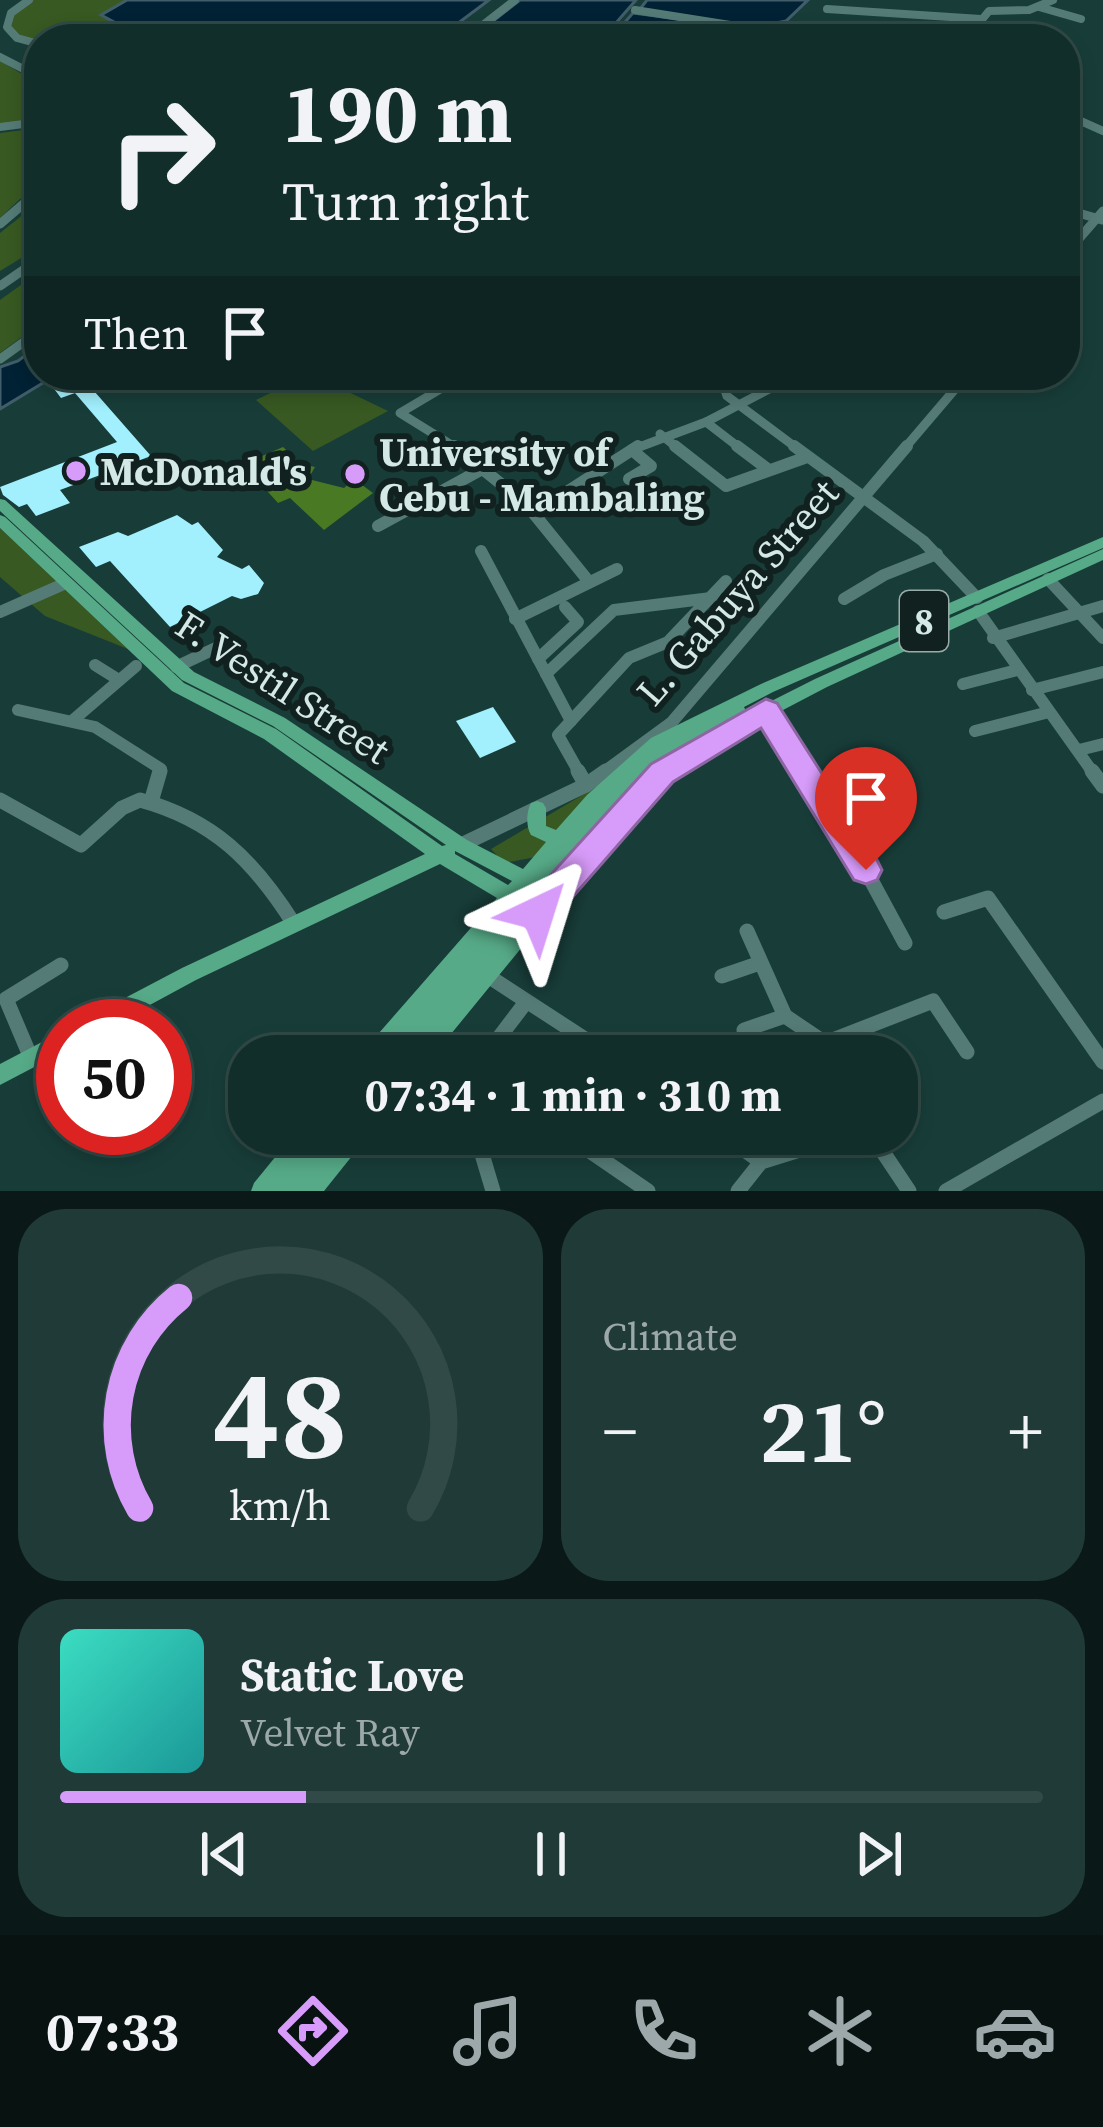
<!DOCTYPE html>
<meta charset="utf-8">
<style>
body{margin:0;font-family:"Source Serif 4",serif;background:#1f3a37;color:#f1f3f6;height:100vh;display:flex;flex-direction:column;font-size:45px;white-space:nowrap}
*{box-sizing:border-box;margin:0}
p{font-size:39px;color:#9ca8a9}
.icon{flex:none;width:66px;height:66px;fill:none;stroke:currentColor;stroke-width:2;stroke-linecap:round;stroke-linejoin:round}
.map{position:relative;height:1191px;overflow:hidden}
.side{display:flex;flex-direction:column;gap:18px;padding:18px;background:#0a1918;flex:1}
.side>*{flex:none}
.banner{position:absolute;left:24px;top:24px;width:1056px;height:366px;border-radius:48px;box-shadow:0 6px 18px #0003,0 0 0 3px #314a47;background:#122e2b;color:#f1f3f6;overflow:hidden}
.speed{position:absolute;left:36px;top:999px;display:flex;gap:24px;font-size:60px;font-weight:700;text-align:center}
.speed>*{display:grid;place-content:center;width:156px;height:156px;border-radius:50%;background:#122e2b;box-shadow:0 6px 18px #0003,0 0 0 3px #314a47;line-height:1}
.speed .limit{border:18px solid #d22;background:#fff;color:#111}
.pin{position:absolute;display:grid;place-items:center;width:102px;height:102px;color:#fff;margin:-123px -51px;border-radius:50% 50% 50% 0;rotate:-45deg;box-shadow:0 0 12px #0007}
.pin .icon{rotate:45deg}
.me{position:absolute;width:132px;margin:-66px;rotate:41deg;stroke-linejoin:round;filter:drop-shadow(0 0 9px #0008)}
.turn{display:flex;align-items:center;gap:42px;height:252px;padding:0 60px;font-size:54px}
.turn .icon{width:156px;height:156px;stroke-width:2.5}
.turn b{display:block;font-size:84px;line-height:102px}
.then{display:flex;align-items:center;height:114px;padding:0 60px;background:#0003;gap:24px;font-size:45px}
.big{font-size:90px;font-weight:700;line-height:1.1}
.side .card{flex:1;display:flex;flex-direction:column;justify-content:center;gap:18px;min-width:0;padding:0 42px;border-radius:48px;background:#1f3a37}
.side .dial{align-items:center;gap:0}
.dial svg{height:312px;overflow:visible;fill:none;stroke:#314a47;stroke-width:7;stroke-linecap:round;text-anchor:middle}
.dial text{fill:#f1f3f6;stroke:none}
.song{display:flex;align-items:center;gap:36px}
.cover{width:144px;height:144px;border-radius:18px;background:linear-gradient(135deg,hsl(170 70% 55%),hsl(180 70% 35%))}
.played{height:12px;border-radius:6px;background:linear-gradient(90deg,#d79bf9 25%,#314a47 25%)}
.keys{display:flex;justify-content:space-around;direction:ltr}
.heat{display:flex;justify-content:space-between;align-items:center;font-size:66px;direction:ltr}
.side .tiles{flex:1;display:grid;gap:18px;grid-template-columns:1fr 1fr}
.card:last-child{grid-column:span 2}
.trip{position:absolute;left:228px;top:1035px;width:690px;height:120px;border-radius:48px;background:#122e2b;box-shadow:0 6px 18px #0003,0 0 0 3px #314a47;font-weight:700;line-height:120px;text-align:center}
.menu{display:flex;height:192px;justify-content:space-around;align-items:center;background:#071211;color:#9ca8a9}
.menu .icon{width:84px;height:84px}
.menu .current{color:#d79bf9}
.menu b{font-size:54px;color:#f1f3f6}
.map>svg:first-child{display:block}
.green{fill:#385922}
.forest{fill:#497922}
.water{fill:#002234;stroke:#405d69;stroke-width:3}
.building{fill:#a2effd}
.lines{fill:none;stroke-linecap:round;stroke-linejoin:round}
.minor-far3{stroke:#557b76;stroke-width:8}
.minor-far2{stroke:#557b76;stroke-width:9}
.minor-far1{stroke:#557b76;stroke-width:12}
.minor{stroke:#557b76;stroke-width:15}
.major{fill:#56aa87;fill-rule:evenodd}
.route{fill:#d79bf9;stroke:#8c65a2;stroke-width:3}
.poi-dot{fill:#d79bf9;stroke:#11211f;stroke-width:4.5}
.labels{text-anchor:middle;stroke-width:12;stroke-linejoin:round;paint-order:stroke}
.shield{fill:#11211f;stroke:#9aacaa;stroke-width:3}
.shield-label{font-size:36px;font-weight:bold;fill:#d4e8e5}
.poi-label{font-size:39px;font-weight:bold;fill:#d4e8e5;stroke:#11211f;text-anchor:start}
.street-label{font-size:39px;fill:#d4e8e5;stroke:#11211f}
</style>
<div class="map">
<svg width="1103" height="1191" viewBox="0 0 1103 1191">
<rect width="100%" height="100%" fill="#183d39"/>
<g class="green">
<polygon points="33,0 128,0 102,15 116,23 203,39 39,42 16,36 11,28 15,12"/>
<polygon points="0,61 39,84 39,120 0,125"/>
<polygon points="39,128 39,181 0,218 0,133"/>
<polygon points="39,202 39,247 0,271 0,233"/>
<polygon points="39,272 39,324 0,353 0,300"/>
<polygon points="299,379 324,392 334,385 388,411 313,451 256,400"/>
<polygon points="0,528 128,649 45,616 0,577"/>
<polygon points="603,783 541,856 504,863 491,849"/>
</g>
<polygon class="forest" points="283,447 301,464 315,467 308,479 344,488 354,479 373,493 324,530 290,498 278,503 250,472 242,474 237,467"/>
<g class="water">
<polygon points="127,0 489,0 437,39 203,39 116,23 101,15"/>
<polygon points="520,0 636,0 602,39 514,33 506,39 470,39"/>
<polygon points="647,0 808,0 786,21 766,25 766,33 758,39 731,39 739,29 640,9"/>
<polygon points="633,13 687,20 679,39 610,39"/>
<polygon points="39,345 39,375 56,375 0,409 0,367 18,361"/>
</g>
<g class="building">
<polygon points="61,375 80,375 151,456 60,490 70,503 36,516 27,504 19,507 3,495 0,487 117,442 75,393 61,398 52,386 66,381"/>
<polygon points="177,515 192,525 198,522 223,550 217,557 242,569 249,565 264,583 258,594 241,599 232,596 170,627 110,561 96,567 79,547 118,532 128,536"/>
<polygon points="493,707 516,742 480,758 456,721"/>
</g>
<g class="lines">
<g class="minor-far3">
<polyline points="29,0 11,13 7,27 17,38 39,44"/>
<polyline points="1039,7 1081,19"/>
<polyline points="827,9 981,19"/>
<polyline points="635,10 775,32 773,39"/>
<polyline points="906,29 939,39"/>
<polyline points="465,39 515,0"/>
<polyline points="966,39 989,11 1029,10 1053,0"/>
<polyline points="0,57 39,77"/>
<polyline points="1065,114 1103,131"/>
<polyline points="0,127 39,122"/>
<polyline points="31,197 39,190"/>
</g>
<g class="minor-far2">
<polyline points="1065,209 1102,220"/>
<polyline points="0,224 35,194"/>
<polyline points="1065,255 1103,211"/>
<polyline points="0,286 39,259"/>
<polyline points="0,359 39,331"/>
<polyline points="720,375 727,396 798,449"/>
<polyline points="706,422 741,449"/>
<polyline points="660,434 679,449"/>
<polyline points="458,449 400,413 464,375"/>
<polyline points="634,449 706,422 796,375"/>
<polyline points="904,449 967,375"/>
</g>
<g class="minor-far1">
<polyline points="454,446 526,504 586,578"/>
<polyline points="675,446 726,486 807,457"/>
<polyline points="737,446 769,470"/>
<polyline points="794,446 923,541 977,598"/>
<polyline points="629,479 651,466 632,450"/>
<polyline points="603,493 570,505 559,497 638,446"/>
<polyline points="378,526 486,467"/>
<polyline points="481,551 571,721"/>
<polyline points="1048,579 1103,638"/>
<polyline points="844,599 884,575 937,554"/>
<polyline points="978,611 1094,774"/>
<polyline points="0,612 66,583"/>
<polyline points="515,619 617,569"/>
<polyline points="993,638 1103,606"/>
<polyline points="538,659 578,622 565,607"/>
<polyline points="95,665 119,680"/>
<polyline points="176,667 218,647"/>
<polyline points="546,674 614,610 711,598"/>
<polyline points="963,684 1017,670"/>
<polyline points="1032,690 1103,672"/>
<polyline points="18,710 95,727 161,769 160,774"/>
<polyline points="766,711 806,774"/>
<polyline points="72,721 136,666"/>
<polyline points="975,731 1049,712"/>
<polyline points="1079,750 1103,744"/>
<polyline points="580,774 558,735 629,658 668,642 726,581"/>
<polyline points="601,774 672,722 907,446"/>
</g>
<g class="minor">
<polyline points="578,771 586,785"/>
<polyline points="805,771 850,841 905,943"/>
<polyline points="1092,771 1103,786"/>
<path d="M0,800l81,45 41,-37 18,-8c74,20 114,61 154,124"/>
<polyline points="151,802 160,771"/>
<polyline points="461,845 586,785 606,771"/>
<polyline points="944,912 988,898 1103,1062"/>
<polyline points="747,931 785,1016 825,1043 831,1056"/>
<polyline points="482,972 611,1056"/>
<polyline points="722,976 760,963"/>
<polyline points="744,1030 785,1016"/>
<polyline points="825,1043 933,1001 967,1052"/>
<polyline points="485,1056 526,1002"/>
<polyline points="31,1058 6,999 61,965"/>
<polyline points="476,1134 493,1191"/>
<polyline points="565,1134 648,1191"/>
<polyline points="722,1134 761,1162"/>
<polyline points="871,1134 909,1191"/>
<polyline points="738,1191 761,1162 851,1134"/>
<polyline points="946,1191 1103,1101"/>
</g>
<g class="major">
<path d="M0,499l5,1 189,172 91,46 182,122 56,29 23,-27 -15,-7c-5,-8 -5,-23 0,-32l6,-2 6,2 3,5v18l10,4 31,-35 64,-57 110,-54 342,-147v11l-330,144 -29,15 2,4 -2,4 71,-36 288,-130v11l-276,127 -105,55 -54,36 -123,141 -112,137h-46l2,-4 -4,4h-23l3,-7 132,-151 -57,-34 -244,116 -85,46h-29l3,-7 97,-51 243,-114 -161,-115 -92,-48 -172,-163v-13l5,2 179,166 92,46 166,117 4,-1 -173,-119 -91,-46 -182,-169zM645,780l-84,95 59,-72zM455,851l57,30 -4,4 -53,-31z"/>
<polygon points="63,1031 63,1052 0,1085 0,1064"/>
<polygon points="294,1134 367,1134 364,1141 324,1191 251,1191 254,1183"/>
</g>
</g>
<polygon class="route" points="766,699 777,703 877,860 882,870 877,880 866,884 854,880 761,728 673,782 550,923 538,928 526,923 521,913 526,902 651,764"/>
<g class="poi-dot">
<circle cx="76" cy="471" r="12"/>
<circle cx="355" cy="474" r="12"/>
</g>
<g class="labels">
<rect class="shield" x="900" y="591" width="48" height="60" rx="9"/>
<g class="shield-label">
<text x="924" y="634">8</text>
</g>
<g class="poi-label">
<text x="379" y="466">University of<tspan x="379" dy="45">Cebu - Mambaling</tspan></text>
<text x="100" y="485">McDonald's</text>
</g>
<g class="street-label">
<text transform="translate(737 592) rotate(-49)" y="14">L. Gabuya Street</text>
<text transform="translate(283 687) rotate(33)" y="14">F. Vestil Street</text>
</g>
</g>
</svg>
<div class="speed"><div class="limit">50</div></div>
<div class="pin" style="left:866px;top:870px;background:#d93025"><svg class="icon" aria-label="arrive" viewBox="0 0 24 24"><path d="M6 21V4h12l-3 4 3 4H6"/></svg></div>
<svg class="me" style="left:538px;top:913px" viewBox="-20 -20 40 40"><path d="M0-17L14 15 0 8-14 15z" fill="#d79bf9" stroke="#fff" stroke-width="4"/></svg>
<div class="trip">07:34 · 1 min · 310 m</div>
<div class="banner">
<div class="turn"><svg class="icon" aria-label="right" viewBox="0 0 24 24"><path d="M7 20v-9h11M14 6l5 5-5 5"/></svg><div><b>190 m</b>Turn right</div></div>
<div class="then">Then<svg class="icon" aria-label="arrive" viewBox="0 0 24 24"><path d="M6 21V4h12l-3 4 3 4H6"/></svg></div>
</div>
</div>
<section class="side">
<div class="tiles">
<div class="card dial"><svg viewBox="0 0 100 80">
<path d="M14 69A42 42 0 1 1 86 69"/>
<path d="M14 69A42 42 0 0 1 24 15" stroke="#d79bf9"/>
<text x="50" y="56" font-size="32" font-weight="700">48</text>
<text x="50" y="72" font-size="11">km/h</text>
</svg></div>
<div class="card"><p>Climate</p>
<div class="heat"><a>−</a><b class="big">21°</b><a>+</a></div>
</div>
<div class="card">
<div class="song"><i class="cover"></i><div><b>Static Love</b><p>Velvet Ray</p></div></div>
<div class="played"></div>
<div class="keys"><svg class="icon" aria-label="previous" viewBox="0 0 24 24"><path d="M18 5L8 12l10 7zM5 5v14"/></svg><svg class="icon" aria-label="pause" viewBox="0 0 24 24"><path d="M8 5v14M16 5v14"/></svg><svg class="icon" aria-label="next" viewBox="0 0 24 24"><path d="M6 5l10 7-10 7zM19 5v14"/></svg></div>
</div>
</div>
</section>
<nav class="menu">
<b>07:33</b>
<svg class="icon current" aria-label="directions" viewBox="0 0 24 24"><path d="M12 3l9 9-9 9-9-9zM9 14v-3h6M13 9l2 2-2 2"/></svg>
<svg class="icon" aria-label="music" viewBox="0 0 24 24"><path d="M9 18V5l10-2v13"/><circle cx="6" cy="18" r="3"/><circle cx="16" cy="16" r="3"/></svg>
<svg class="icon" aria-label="phone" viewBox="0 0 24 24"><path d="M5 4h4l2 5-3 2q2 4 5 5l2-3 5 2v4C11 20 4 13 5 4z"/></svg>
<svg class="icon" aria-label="climate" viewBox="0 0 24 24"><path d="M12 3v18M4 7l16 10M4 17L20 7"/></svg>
<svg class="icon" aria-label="car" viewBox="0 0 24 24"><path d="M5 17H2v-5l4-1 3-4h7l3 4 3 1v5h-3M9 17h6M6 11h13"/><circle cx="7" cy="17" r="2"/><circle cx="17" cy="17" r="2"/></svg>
</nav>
